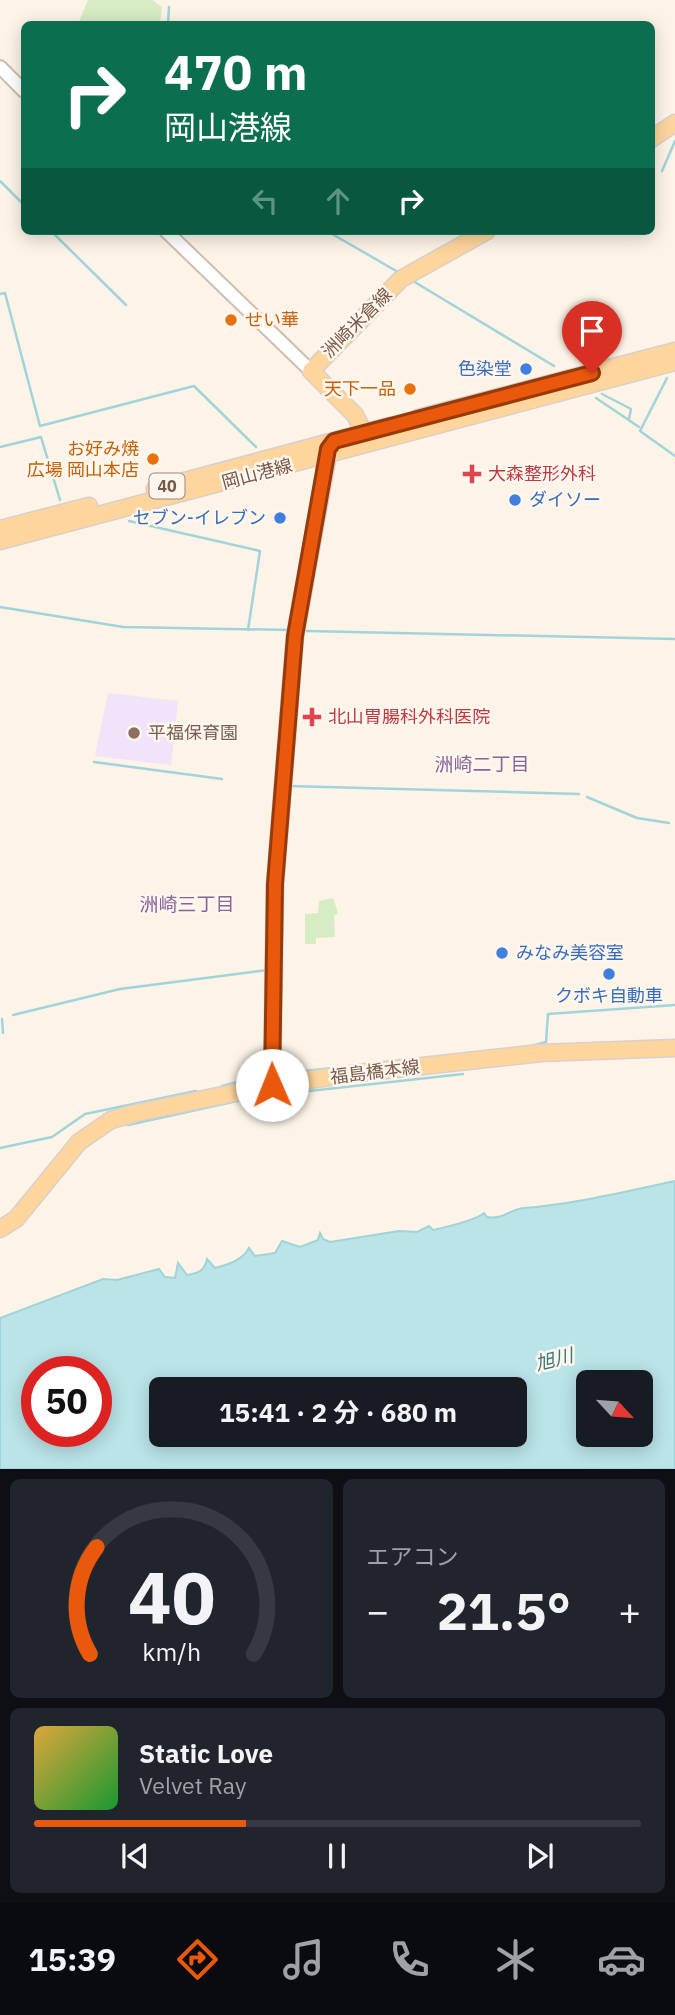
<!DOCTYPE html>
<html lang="ja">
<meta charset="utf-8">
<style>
body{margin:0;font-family:"IBM Plex Sans","Noto Sans JP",sans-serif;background:#20242c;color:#f1f3f6;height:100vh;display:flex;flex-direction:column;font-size:26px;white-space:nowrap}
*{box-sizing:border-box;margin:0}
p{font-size:23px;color:#9ea1a6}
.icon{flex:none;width:38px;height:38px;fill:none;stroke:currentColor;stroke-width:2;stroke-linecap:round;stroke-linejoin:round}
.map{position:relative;height:1469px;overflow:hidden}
.sheet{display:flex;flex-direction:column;gap:10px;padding:10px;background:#0d0f14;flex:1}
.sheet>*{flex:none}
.top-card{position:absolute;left:21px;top:21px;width:634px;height:214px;border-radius:10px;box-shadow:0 4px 18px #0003;background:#0b6e4f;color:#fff;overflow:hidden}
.needle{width:46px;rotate:116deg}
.fabs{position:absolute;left:576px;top:1370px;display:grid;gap:14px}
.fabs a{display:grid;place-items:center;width:77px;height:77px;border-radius:10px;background:#171b24;box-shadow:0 4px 18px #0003;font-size:35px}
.speed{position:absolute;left:21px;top:1356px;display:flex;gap:14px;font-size:35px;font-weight:700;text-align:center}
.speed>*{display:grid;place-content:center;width:91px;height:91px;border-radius:50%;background:#171b24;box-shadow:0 4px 18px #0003;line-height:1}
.speed .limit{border:10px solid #d22;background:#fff;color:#111}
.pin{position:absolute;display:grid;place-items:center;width:60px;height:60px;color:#fff;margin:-72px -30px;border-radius:50% 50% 50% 0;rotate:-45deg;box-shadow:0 0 7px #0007}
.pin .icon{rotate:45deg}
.me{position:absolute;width:77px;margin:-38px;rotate:359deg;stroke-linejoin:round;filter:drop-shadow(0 0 5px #0008)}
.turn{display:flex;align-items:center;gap:24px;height:147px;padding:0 28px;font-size:32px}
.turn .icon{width:91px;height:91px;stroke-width:2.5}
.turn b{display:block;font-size:49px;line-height:60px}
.lanes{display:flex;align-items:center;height:66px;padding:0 28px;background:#0003;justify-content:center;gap:35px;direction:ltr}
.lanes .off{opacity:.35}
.big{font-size:52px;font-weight:700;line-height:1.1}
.sheet .card{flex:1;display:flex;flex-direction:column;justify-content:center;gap:10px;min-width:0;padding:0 24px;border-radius:10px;background:#20242c}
.sheet .dial{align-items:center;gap:0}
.dial svg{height:182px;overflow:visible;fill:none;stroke:#363941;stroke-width:7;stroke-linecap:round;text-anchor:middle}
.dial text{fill:#f1f3f6;stroke:none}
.song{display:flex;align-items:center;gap:21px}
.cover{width:84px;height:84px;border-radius:10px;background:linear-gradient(135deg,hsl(40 70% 55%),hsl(130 70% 35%))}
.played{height:7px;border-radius:4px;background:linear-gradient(90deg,#ea580c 35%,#363941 35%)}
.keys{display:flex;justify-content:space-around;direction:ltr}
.heat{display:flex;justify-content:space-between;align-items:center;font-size:38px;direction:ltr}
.sheet .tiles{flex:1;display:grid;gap:10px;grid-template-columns:1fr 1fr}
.card:last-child{grid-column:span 2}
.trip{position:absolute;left:149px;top:1377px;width:378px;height:70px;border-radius:10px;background:#171b24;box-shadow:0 4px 18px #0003;font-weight:700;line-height:70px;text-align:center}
.tabs{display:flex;height:112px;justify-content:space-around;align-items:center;background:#090b0e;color:#9ea1a6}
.tabs .icon{width:49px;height:49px}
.tabs .current{color:#ea580c}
.tabs b{font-size:32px;color:#f1f3f6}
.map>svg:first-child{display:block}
.education{fill:#f0e3fa}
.green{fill:#d6ecc4}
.water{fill:#bae4e8;stroke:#a0d4da;stroke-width:2;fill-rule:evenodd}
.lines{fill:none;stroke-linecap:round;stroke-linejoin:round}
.stream{stroke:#a0d4da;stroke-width:2.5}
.minor-casing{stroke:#d2bcae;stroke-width:16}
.major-casing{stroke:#d9d0cc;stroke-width:19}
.minor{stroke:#fff;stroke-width:12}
.major{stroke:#fed59d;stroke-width:16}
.route-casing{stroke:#983908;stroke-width:18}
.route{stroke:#ea580c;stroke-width:12}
.food-dot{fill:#e8710a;stroke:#fff7ee;stroke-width:2.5}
.shop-dot{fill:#3f7fe0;stroke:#fff7ee;stroke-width:2.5}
.health-dot{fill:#e0444e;stroke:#fff7ee;stroke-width:2.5}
.education-dot{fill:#8d6e63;stroke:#fff7ee;stroke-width:2.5}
.labels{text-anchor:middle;stroke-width:5;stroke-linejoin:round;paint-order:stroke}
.shield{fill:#fff7ee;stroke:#a0887b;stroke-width:2}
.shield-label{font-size:16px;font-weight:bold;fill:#78584a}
.food-label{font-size:18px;fill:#c56008;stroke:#fff7ee;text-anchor:end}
.street-label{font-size:18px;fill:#78584a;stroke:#fff7ee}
.shop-label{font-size:18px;fill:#366cbe;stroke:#fff7ee;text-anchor:end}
.health-label{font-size:18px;fill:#be3a42;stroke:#fff7ee;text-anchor:start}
.education-label{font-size:18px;fill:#785e54;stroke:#fff7ee;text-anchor:start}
.neighbourhood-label{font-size:19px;fill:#86659b;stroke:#fff7ee}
.water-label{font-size:19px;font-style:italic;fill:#3c767e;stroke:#fff7ee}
</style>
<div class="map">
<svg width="675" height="1469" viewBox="0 0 675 1469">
<rect width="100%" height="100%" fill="#fdf3e7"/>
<polygon class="education" points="108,693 178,701 171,765 95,756"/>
<g class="green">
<polygon points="88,0 152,0 162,7 160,24 78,24"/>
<polygon points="333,898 338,913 334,916 335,937 316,938 316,944 305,944 305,914 318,913 319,901"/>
</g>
<path class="water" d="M675,1181v288h-675v-151l103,-39 14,1 42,-11 6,8 10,1 3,-15 9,12c11,-2 18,-4 20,-16l8,9c13,-3 28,-8 34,-20l6,8 20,-3 7,-12 18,6 18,-7 2,-7 3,6 7,3 69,-11 18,1 12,-6 4,4c13,-3 42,-9 51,-17l3,4c16,3 23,-8 37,-9 49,-4 101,-16 151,-27zM37,1372h59v60h-59zM588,1382h52v53h-52zM161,1390h353v45h-353z"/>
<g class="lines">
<g class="stream">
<polyline points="168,24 169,7"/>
<polyline points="662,171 675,141"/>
<polyline points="0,181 24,205"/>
<polyline points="51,231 126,305"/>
<polyline points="327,231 398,272"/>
<polyline points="413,281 554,366"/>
<polyline points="0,294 5,293 40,426 194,386 256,447"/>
<polyline points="667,378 640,431 675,456"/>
<polyline points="602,394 631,409 629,419"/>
<polyline points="596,398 639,427"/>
<polyline points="0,447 41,437 60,500"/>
<polyline points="129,521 260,551 248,630"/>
<polyline points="0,607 123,627 289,630"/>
<polyline points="307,631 675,639"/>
<polyline points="94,762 222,779"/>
<polyline points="289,786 579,794"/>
<polyline points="587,797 637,818 669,823"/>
<polyline points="13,1015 120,989 267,970"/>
<polyline points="2,1019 3,1033"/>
<polyline points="277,1074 528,1047 546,1042 548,1014 675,1005"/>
<polyline points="222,1086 265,1075"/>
<polyline points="264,1096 463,1074"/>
<polyline points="128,1125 255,1097"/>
<polyline points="0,1148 52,1137 85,1114 196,1091"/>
</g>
<g class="minor-casing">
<g id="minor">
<polyline points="0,67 24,91"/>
<polyline points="166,231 311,371"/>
</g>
</g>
<g class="major-casing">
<g id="major">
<polyline points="651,139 675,123"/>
<polyline points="418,418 675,351"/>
<polyline points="368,441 355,415 311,371 401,279 487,231"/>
<polyline points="155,489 390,426"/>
<polyline points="0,529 89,506"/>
<polyline points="0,541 675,362"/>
<polyline points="272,1085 275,884 295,636 329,449"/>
<polyline points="0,1229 16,1219 79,1142 111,1120 136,1113 272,1085 359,1073 541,1053 675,1048"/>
</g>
</g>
<use href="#minor" class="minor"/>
<use href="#major" class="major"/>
</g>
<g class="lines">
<g class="route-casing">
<polyline id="route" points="272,1085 275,884 295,636 328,449 334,441 592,373"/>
</g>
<use href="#route" class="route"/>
</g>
<g class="food-dot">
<circle cx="231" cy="320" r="7"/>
<circle cx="410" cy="389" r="7"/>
<circle cx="153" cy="459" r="7"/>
</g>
<g class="shop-dot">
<circle cx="526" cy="369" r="7"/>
<circle cx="515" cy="500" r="7"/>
<circle cx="280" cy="518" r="7"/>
<circle cx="502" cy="953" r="7"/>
<circle cx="609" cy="974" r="7"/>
</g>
<g class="health-dot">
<path d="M468.5 463.5h7v7h7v7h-7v7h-7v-7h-7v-7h7z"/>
<path d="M308.5 706.5h7v7h7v7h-7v7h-7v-7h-7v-7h7z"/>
</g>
<circle class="education-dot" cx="134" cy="733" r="7"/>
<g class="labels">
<rect class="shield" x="149.5" y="473.5" width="35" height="25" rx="5"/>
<g class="shield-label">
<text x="167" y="492">40</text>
</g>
<g class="food-label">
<text x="245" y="326" text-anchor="start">せい華</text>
<text x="396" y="395">天下一品</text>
<text x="139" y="455">お好み焼<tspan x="139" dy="21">広場 岡山本店</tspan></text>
</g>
<g class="street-label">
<text transform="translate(357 323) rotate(-45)" y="6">洲崎米倉線</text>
<text transform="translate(257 474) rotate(-15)" y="6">岡山港線</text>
<text transform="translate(375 1072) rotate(-7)" y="6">福島橋本線</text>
</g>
<g class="shop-label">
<text x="512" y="375">色染堂</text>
<text x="529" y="506" text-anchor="start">ダイソー</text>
<text x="266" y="524">セブン-イレブン</text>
<text x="516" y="959" text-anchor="start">みなみ美容室</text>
<text x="609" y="1002" text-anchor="middle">クボキ自動車</text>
</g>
<g class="health-label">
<text x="488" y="480">大森整形外科</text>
<text x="328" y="723">北山胃腸科外科医院</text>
</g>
<g class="education-label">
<text x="148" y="739">平福保育園</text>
</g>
<g class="neighbourhood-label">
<text x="482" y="771">洲崎二丁目</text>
<text x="187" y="911">洲崎三丁目</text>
</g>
<g class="water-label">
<text transform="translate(554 1359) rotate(-14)" y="7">旭川</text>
</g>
</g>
</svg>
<div class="fabs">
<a><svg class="needle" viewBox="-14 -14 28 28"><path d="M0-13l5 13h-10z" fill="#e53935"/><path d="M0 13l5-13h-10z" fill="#9ea1a6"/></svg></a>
</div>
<div class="speed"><div class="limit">50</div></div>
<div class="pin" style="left:592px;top:373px;background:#d93025"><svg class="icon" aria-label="arrive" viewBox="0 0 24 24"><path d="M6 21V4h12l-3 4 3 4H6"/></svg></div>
<svg class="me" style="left:272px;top:1085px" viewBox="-20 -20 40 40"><circle r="19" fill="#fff"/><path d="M0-13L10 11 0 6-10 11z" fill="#ea580c"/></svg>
<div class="trip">15:41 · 2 分 · 680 m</div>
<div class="top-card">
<div class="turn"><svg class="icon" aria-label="right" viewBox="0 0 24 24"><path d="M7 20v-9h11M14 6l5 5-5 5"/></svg><div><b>470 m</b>岡山港線</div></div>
<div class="lanes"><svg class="icon off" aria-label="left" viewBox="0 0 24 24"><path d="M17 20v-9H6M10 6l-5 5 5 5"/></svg><svg class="icon off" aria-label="ahead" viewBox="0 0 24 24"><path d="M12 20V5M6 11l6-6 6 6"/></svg><svg class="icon" aria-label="right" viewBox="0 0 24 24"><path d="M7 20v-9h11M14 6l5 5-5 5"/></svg></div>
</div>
</div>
<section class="sheet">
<div class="tiles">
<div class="card dial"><svg viewBox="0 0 100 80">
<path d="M14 69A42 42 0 1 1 86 69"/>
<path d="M14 69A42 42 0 0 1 17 22" stroke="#ea580c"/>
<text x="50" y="56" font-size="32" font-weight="700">40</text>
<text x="50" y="72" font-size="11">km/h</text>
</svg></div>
<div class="card"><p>エアコン</p>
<div class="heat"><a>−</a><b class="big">21.5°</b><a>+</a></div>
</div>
<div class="card">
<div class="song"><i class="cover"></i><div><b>Static Love</b><p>Velvet Ray</p></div></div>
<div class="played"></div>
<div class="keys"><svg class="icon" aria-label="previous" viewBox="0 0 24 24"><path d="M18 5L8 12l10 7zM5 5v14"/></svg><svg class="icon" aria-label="pause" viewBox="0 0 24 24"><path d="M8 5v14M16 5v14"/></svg><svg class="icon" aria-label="next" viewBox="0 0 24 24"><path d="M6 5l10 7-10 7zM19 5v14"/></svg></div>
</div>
</div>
</section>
<nav class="tabs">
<b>15:39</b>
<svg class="icon current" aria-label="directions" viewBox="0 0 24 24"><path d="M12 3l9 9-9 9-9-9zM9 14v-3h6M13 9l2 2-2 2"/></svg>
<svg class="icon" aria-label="music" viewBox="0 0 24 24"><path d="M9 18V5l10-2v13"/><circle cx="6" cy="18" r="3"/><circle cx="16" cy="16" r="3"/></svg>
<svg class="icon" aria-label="phone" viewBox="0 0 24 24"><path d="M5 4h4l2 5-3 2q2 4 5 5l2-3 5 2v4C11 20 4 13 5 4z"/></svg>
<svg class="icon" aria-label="climate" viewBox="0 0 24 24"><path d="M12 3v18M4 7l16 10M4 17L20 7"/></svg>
<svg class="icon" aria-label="car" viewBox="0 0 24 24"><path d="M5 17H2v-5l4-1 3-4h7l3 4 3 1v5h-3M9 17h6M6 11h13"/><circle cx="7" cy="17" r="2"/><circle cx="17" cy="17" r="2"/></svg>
</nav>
